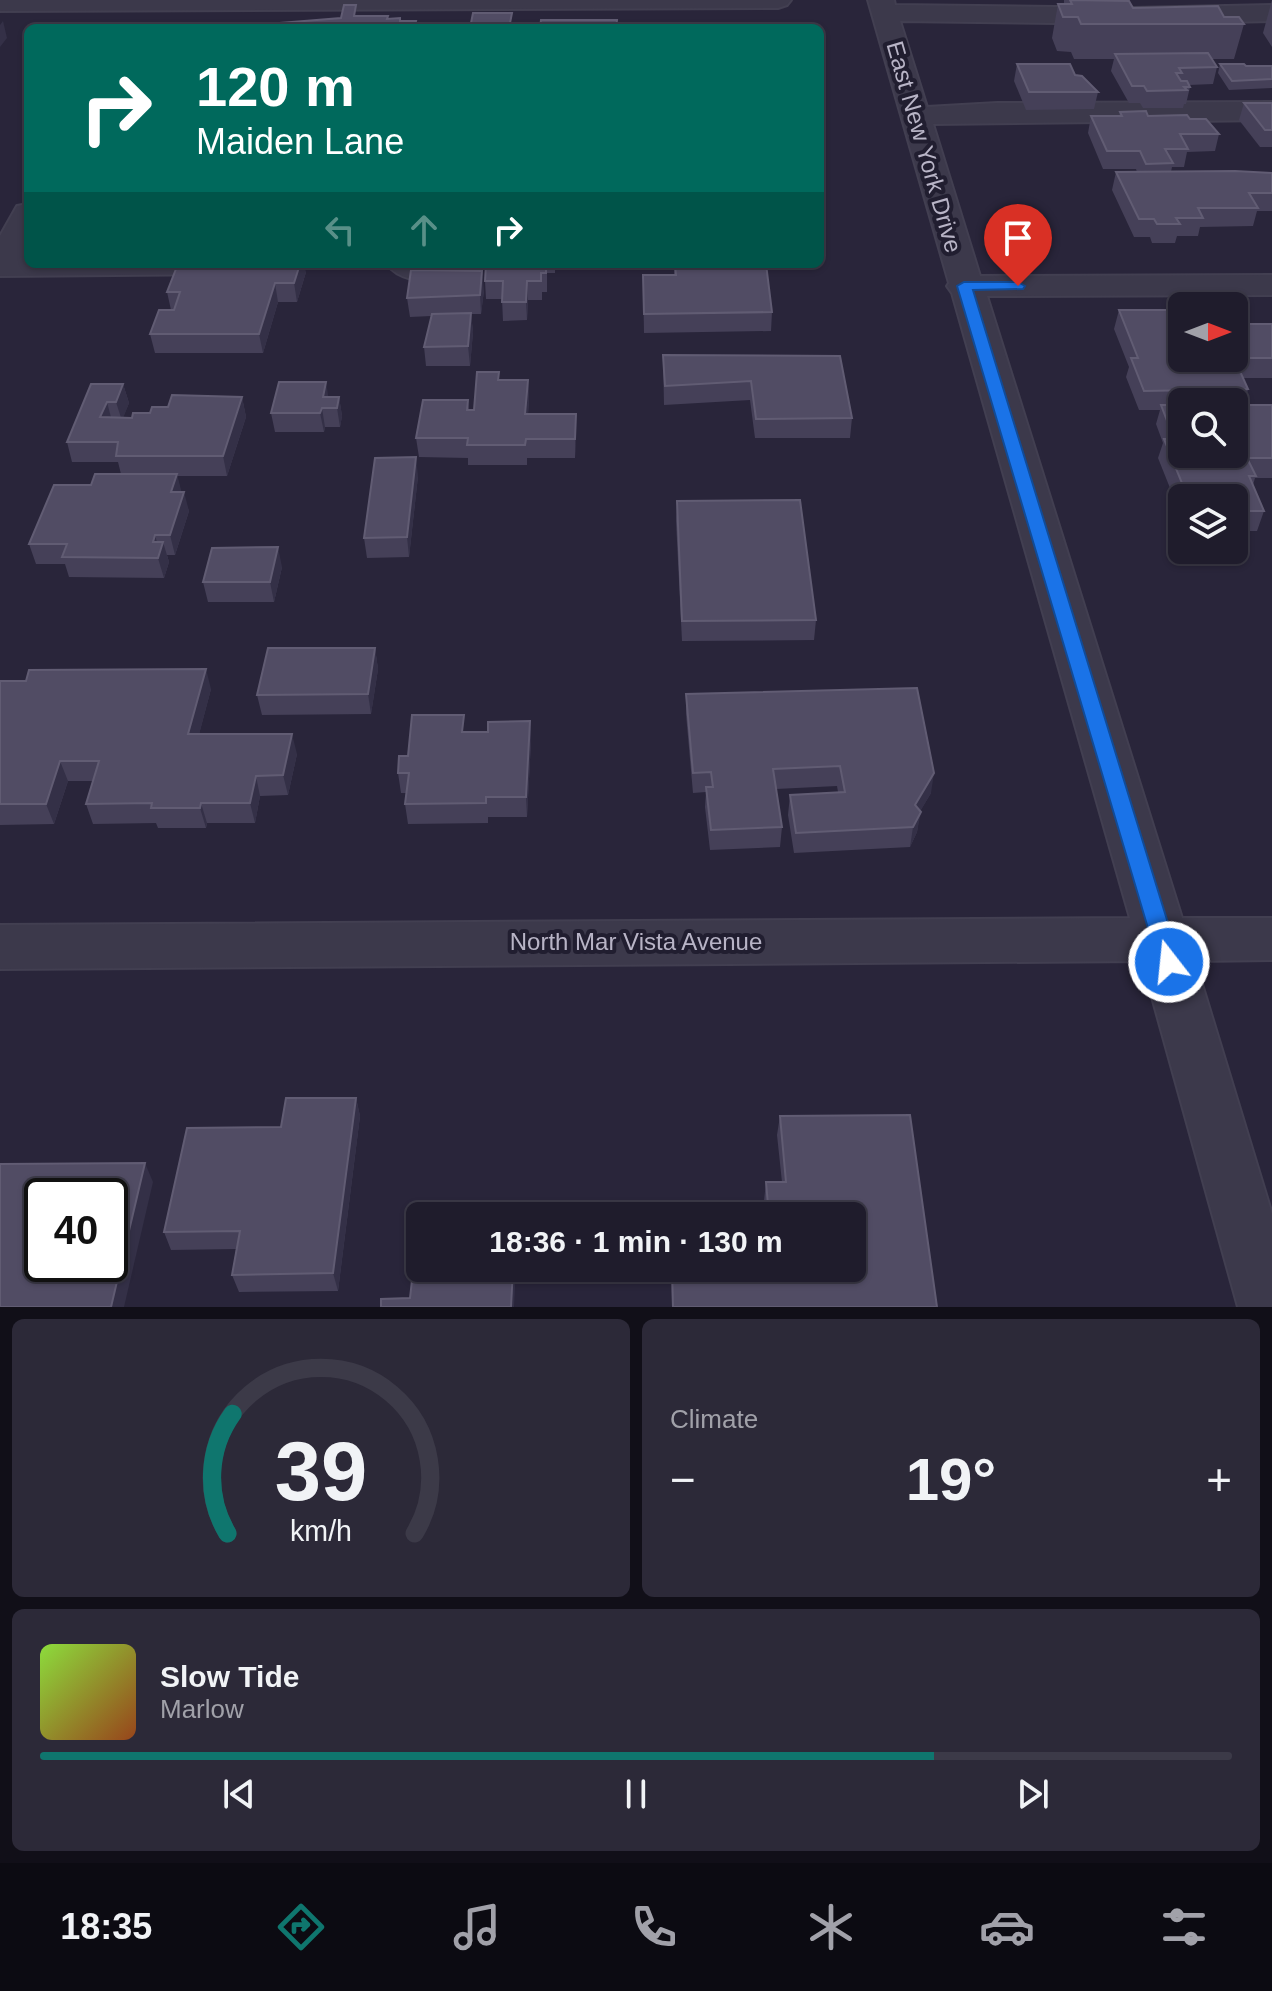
<!DOCTYPE html>
<meta charset="utf-8">
<style>
body{margin:0;font-family:Arial,sans-serif;background:#2c2938;color:#f1f3f6;height:100vh;display:flex;flex-direction:column;font-size:30px;white-space:nowrap}
*{box-sizing:border-box;margin:0}
p{font-size:26px;color:#a1a1a9}
.icon{flex:none;width:44px;height:44px;fill:none;stroke:currentColor;stroke-width:2;stroke-linecap:round;stroke-linejoin:round}
.map{position:relative;height:1307px;overflow:hidden}
.panel{display:flex;flex-direction:column;gap:12px;padding:12px;background:#110f18;flex:1}
.panel>*{flex:none}
.top-card{position:absolute;left:24px;top:24px;width:800px;height:244px;border-radius:12px;box-shadow:0 2px 6px #0004,0 0 0 2px #3c3a48;background:#00695c;color:#fff;overflow:hidden}
.needle{width:52px;rotate:90deg}
.controls{position:absolute;left:1168px;top:292px;display:grid;gap:16px}
.controls a{display:grid;place-items:center;width:80px;height:80px;border-radius:12px;background:#1f1c2c;box-shadow:0 2px 6px #0004,0 0 0 2px #3c3a48;font-size:40px}
.speed{position:absolute;left:24px;top:1178px;display:flex;gap:16px;font-size:40px;font-weight:700;text-align:center}
.speed>*{display:grid;place-content:center;width:104px;height:104px;border-radius:50%;background:#1f1c2c;box-shadow:0 2px 6px #0004,0 0 0 2px #3c3a48;line-height:1}
.speed .limit{border:4px solid #111;border-radius:12px;background:#fff;color:#111}
.pin{position:absolute;display:grid;place-items:center;width:68px;height:68px;color:#fff;margin:-82px -34px;border-radius:50% 50% 50% 0;rotate:-45deg;box-shadow:0 0 8px #0007}
.pin .icon{rotate:45deg}
.me{position:absolute;width:88px;margin:-44px;rotate:344deg;stroke-linejoin:round;filter:drop-shadow(0 0 6px #0008)}
.turn{display:flex;align-items:center;gap:28px;height:168px;padding:0 40px;font-size:36px}
.turn .icon{width:104px;height:104px;stroke-width:2.5}
.turn b{display:block;font-size:56px;line-height:68px}
.lanes{display:flex;align-items:center;height:76px;padding:0 40px;background:#0003;justify-content:center;gap:40px;direction:ltr}
.lanes .off{opacity:.35}
.big{font-size:60px;font-weight:700;line-height:1.1}
.panel .card{flex:1;display:flex;flex-direction:column;justify-content:center;gap:12px;min-width:0;padding:0 28px;border-radius:12px;background:#2c2938}
.panel .dial{align-items:center;gap:0}
.dial svg{height:208px;overflow:visible;fill:none;stroke:#3c3a48;stroke-width:7;stroke-linecap:round;text-anchor:middle}
.dial text{fill:#f1f3f6;stroke:none}
.song{display:flex;align-items:center;gap:24px}
.cover{width:96px;height:96px;border-radius:12px;background:linear-gradient(135deg,hsl(90 70% 55%),hsl(20 70% 35%))}
.played{height:8px;border-radius:4px;background:linear-gradient(90deg,#0f766e 75%,#3c3a48 75%)}
.keys{display:flex;justify-content:space-around;direction:ltr}
.heat{display:flex;justify-content:space-between;align-items:center;font-size:44px;direction:ltr}
.panel .tiles{flex:1;display:grid;gap:12px;grid-template-columns:1fr 1fr}
.card:last-child{grid-column:span 2}
.trip{position:absolute;left:406px;top:1202px;width:460px;height:80px;border-radius:12px;background:#1f1c2c;box-shadow:0 2px 6px #0004,0 0 0 2px #3c3a48;font-weight:700;line-height:80px;text-align:center}
.tabs{display:flex;height:128px;justify-content:space-around;align-items:center;background:#0c0b12;color:#a1a1a9}
.tabs .icon{width:56px;height:56px}
.tabs .active{color:#0f766e}
.tabs b{font-size:36px;color:#f1f3f6}
.map>svg:first-child{display:block}
.lines{fill:none;stroke-linecap:round;stroke-linejoin:round}
.minor-casing{stroke:#423f51;stroke-width:4}
.minor{fill:#3c394b;fill-rule:evenodd}
.wall{fill:#454058;fill-rule:evenodd}
.shaded-wall{fill:#343047}
.building{fill:#514c64;stroke:#615c73;stroke-width:2;fill-rule:evenodd}
.route{fill:#1a73e8;stroke:#114b97;stroke-width:2}
.labels{text-anchor:middle;stroke-width:8;stroke-linejoin:round;paint-order:stroke}
.street-label{font-size:24px;fill:#b8b4c6;stroke:#211e30}
</style>
<div class="map">
<svg width="1272" height="1307" viewBox="0 0 1272 1307">
<rect width="100%" height="100%" fill="#29253a"/>
<g class="lines">
<g class="minor-casing">
<g id="minor">
<polygon points="0,0 791,0 787,5 778,8 0,11"/>
<polygon points="868,0 894,0 895,5 1134,8 1272,5 1272,21 1134,24 900,21 927,107 997,103 1272,102 1272,120 933,124 980,276 1272,275 1272,295 987,296 1182,918 1272,918 1272,960 1195,961 1272,1214 1272,1307 1238,1307 1142,961 0,969 0,925 1130,918 952,293 947,286 949,283"/>
<polygon points="28,204 28,244 23,254 28,254 28,264 248,264 244,271 232,274 0,276 0,236 17,206"/>
<path d="M387,264h48l11,9 -5,7c-17,4 -44,-1 -54,-16z"/>
</g>
</g>
<use href="#minor" class="minor"/>
</g>
<g class="wall">
<polygon points="1030,0 1113,0 1133,8 1224,17 1244,24 1234,59 1212,59 1217,67 1213,84 1189,85 1190,87 1186,104 1184,104 1183,108 1143,108 1140,103 1129,103 1111,71 1114,59 1074,59 1071,52 1057,51 1052,38 1058,4 1064,4 1064,0"/>
<polygon points="1272,0 1272,47 1263,33"/>
<polygon points="1017,64 1075,75 1098,92 1094,109 1026,110 1014,81"/>
<polygon points="1220,64 1246,66 1272,66 1272,88 1229,90 1218,73"/>
<polygon points="1244,103 1272,103 1272,147 1260,147 1239,120"/>
<polygon points="1120,112 1190,119 1219,134 1215,151 1187,152 1184,167 1172,167 1171,172 1272,173 1272,211 1257,211 1253,226 1200,227 1198,236 1177,236 1175,243 1152,243 1150,237 1134,237 1112,190 1116,172 1137,172 1136,169 1103,169 1088,133 1091,116 1119,116"/>
<polygon points="486,264 555,264 555,273 547,273 547,292 542,292 542,300 528,300 527,320 503,321 502,299 486,299 485,281"/>
<polygon points="674,264 766,264 772,312 771,331 644,333 643,275 674,275"/>
<polygon points="306,272 297,302 278,302 263,353 155,353 150,334 171,310 167,292"/>
<polygon points="484,290 481,314 471,314 473,332 470,366 426,366 424,347 431,316 410,317 407,298"/>
<path d="M1119,310l63,48 90,-34v54h-29l5,11 -4,16h28v73h-17l-2,7 11,26 -7,20h-23v-33h-52v20l-24,-60 5,-15 -7,-19 4,-14h-21l-13,-33 3,-10 -15,-38zM1182,402h52v52h-52z"/>
<polygon points="663,355 840,356 852,418 850,438 755,438 750,400 664,405"/>
<polygon points="499,380 528,380 529,399 528,414 576,433 575,458 527,458 527,465 468,465 468,458 419,457 416,438 468,400 469,410 474,410"/>
<polygon points="123,384 129,403 123,417 132,418 150,413 168,407 242,397 246,417 227,476 177,476 181,492 189,511 175,555 167,555 169,562 164,578 69,577 65,564 36,564 29,544 91,485 121,474 118,462 72,462 67,442"/>
<polygon points="328,397 339,397 342,416 340,427 325,427 324,432 275,432 271,413"/>
<polygon points="418,476 409,557 367,558 364,538"/>
<polygon points="677,501 816,620 814,640 682,641 676,521"/>
<polygon points="282,567 274,602 208,602 203,582"/>
<polygon points="375,648 378,669 371,714 262,715 257,695"/>
<polygon points="0,681 211,689 199,734 297,754 288,795 260,796 255,823 207,823 206,828 158,828 156,823 93,824 86,804 93,781 68,781 54,824 0,825"/>
<polygon points="686,694 931,793 920,811 917,832 910,847 794,853 788,815 790,795 838,792 837,786 776,789 782,827 780,847 710,850 705,807 706,792 693,793 686,714"/>
<polygon points="530,721 531,741 527,817 488,817 488,823 408,824 405,804 406,793 401,793 398,773 408,756 466,732 488,732"/>
<polygon points="356,1098 360,1116 338,1291 239,1292 232,1275 236,1249 171,1250 164,1232 281,1127"/>
<polygon points="780,1116 937,1307 672,1307 671,1268 852,1268 852,1216 765,1216 764,1201 766,1182 782,1182 777,1135"/>
</g>
<g class="shaded-wall">
<polygon points="3,21 7,38 0,47 0,25"/>
<polygon points="300,264 304,264 306,272 297,302 294,283"/>
<polygon points="482,271 484,290 481,314 480,295"/>
<polygon points="527,281 528,300 527,320 526,302"/>
<polygon points="275,283 278,302 263,353 259,334"/>
<polygon points="471,313 473,332 470,366 468,346"/>
<polygon points="528,380 529,399 527,433 525,414"/>
<polygon points="326,382 329,401 323,397"/>
<polygon points="123,384 129,403 122,421 116,402"/>
<polygon points="242,397 246,417 227,476 223,456"/>
<polygon points="339,397 342,416 340,427 337,408"/>
<polygon points="107,402 112,421 100,417"/>
<polygon points="322,408 325,427 324,432 320,413"/>
<polygon points="576,414 576,433 575,458 575,439"/>
<polygon points="416,457 418,476 409,557 407,537"/>
<polygon points="177,474 182,494 171,492"/>
<polygon points="184,492 189,511 175,555 170,535"/>
<polygon points="155,535 160,553 163,542 169,562 164,578 153,542"/>
<polygon points="278,547 282,567 274,602 270,582"/>
<polygon points="375,648 378,669 371,714 368,694"/>
<polygon points="206,669 211,689 194,754 188,734"/>
<polygon points="530,721 531,741 527,817 526,797"/>
<polygon points="292,734 297,754 288,795 283,775"/>
<polygon points="60,761 68,781 54,824 46,804"/>
<polygon points="934,773 931,793 912,825 915,805"/>
<polygon points="256,776 260,796 255,823 250,803"/>
<polygon points="201,803 207,823 206,828 200,808"/>
<polygon points="921,812 917,832 910,847 913,827"/>
<polygon points="356,1098 360,1116 338,1291 333,1273"/>
<polygon points="145,1163 153,1182 124,1307 111,1307"/>
<polygon points="513,1268 516,1268 514,1307 511,1307"/>
</g>
<g class="building">
<polygon points="1070,0 1129,1 1133,8 1218,6 1224,17 1239,17 1244,24 1081,24 1078,17 1063,17 1058,4 1072,4"/>
<polygon points="344,5 356,5 354,16 388,16 387,19 400,18 400,21 416,21 414,28 278,28 280,23 341,18"/>
<polygon points="473,13 512,13 509,28 470,28"/>
<polygon points="541,20 617,20 616,28 540,28"/>
<polygon points="1208,53 1217,67 1179,68 1182,73 1176,73 1181,81 1187,81 1190,87 1184,87 1187,90 1147,91 1144,86 1132,86 1115,54"/>
<polygon points="1017,64 1070,64 1075,75 1082,76 1098,92 1029,92"/>
<polygon points="1220,64 1244,64 1246,66 1272,66 1272,79 1232,81"/>
<polygon points="1244,103 1272,103 1272,130 1265,130"/>
<polygon points="1146,111 1148,116 1187,115 1190,119 1206,119 1219,134 1180,134 1188,149 1165,149 1173,163 1146,164 1140,151 1107,151 1091,116 1122,116 1120,112"/>
<polygon points="1235,171 1272,173 1272,193 1249,193 1258,208 1198,208 1203,218 1176,218 1180,224 1157,224 1154,219 1139,219 1116,172"/>
<polygon points="212,264 300,264 294,283 275,283 259,334 150,334 159,310 174,310 180,292 167,292 176,269 210,269"/>
<polygon points="486,264 546,264 546,273 541,273 541,281 527,281 526,302 502,302 503,281 485,281"/>
<polygon points="675,264 766,264 772,312 644,314 643,275 676,275"/>
<polygon points="411,270 482,271 480,295 407,298"/>
<polygon points="1119,310 1182,310 1182,358 1234,358 1234,324 1272,324 1272,358 1234,358 1248,389 1144,391 1131,358 1138,358"/>
<polygon points="471,313 468,346 424,347 432,314"/>
<polygon points="663,355 840,356 852,418 756,419 751,381 665,386"/>
<polygon points="477,372 499,372 498,380 528,380 525,414 576,414 575,439 526,439 525,445 467,445 468,438 416,438 423,400 468,400 467,410 474,410"/>
<polygon points="279,382 326,382 323,397 339,397 337,408 322,408 320,413 271,413"/>
<polygon points="91,384 123,384 116,402 107,402 100,417 132,418 133,413 150,413 152,407 168,407 172,395 242,397 223,456 116,456 118,442 67,442"/>
<polygon points="1161,405 1182,405 1182,454 1234,454 1234,405 1272,405 1272,458 1247,458 1256,476 1249,476 1264,511 1234,511 1234,498 1188,498 1164,439 1174,439"/>
<polygon points="416,457 407,537 364,538 375,458"/>
<polygon points="95,474 177,474 171,492 184,492 170,535 155,535 153,542 163,542 158,558 62,557 67,544 29,544 54,485 91,485"/>
<polygon points="800,500 816,620 682,621 677,501"/>
<polygon points="278,547 270,582 203,582 212,548"/>
<polygon points="268,648 375,648 368,694 257,695"/>
<polygon points="206,669 188,734 292,734 283,775 256,776 250,803 201,803 200,808 151,808 152,803 86,804 99,761 60,761 46,804 0,804 0,681 26,681 29,670"/>
<polygon points="917,688 934,773 915,805 921,812 913,827 796,833 790,795 845,792 840,766 773,769 782,827 711,830 706,787 713,787 711,772 693,773 686,694"/>
<polygon points="412,715 464,715 462,732 488,732 488,722 530,721 526,797 486,797 486,803 405,804 409,773 398,773 399,756 408,756"/>
<polygon points="286,1098 356,1098 333,1273 232,1275 240,1231 164,1232 187,1128 281,1127"/>
<polygon points="910,1115 937,1307 673,1307 672,1268 852,1268 852,1216 769,1216 766,1182 786,1182 780,1116"/>
<path d="M145,1163l-34,144h-111v-143zM42,1196h68v68h-68z"/>
<polygon points="419,1219 420,1219 420,1268 513,1268 511,1307 381,1307 381,1299 410,1298"/>
</g>
<polygon class="route" points="1018,282 1025,286 1023,289 973,290 1180,962 1177,968 1169,971 1161,968 1158,962 957,286 964,282"/>
<g class="labels">
<g class="street-label">
<text transform="translate(924 147) rotate(74)" y="8">East New York Drive</text>
<text x="636" y="950">North Mar Vista Avenue</text>
</g>
</g>
</svg>
<div class="controls">
<a><svg class="needle" viewBox="-14 -14 28 28"><path d="M0-13l5 13h-10z" fill="#e53935"/><path d="M0 13l5-13h-10z" fill="#a1a1a9"/></svg></a>
<a><svg class="icon" aria-label="search" viewBox="0 0 24 24"><circle cx="10" cy="10" r="6"/><path d="M15 15l6 6"/></svg></a>
<a><svg class="icon" aria-label="layers" viewBox="0 0 24 24"><path d="M12 4l9 5-9 5-9-5zM3 14l9 5 9-5"/></svg></a>
</div>
<div class="speed"><div class="limit">40</div></div>
<div class="pin" style="left:1018px;top:286px;background:#d93025"><svg class="icon" aria-label="arrive" viewBox="0 0 24 24"><path d="M6 21V4h12l-3 4 3 4H6"/></svg></div>
<svg class="me" style="left:1169px;top:962px" viewBox="-20 -20 40 40"><circle r="17" fill="#1a73e8" stroke="#fff" stroke-width="3"/><path d="M0-11L8 9 0 5-8 9z" fill="#fff"/></svg>
<div class="trip">18:36 · 1 min · 130 m</div>
<div class="top-card">
<div class="turn"><svg class="icon" aria-label="right" viewBox="0 0 24 24"><path d="M7 20v-9h11M14 6l5 5-5 5"/></svg><div><b>120 m</b>Maiden Lane</div></div>
<div class="lanes"><svg class="icon off" aria-label="left" viewBox="0 0 24 24"><path d="M17 20v-9H6M10 6l-5 5 5 5"/></svg><svg class="icon off" aria-label="ahead" viewBox="0 0 24 24"><path d="M12 20V5M6 11l6-6 6 6"/></svg><svg class="icon" aria-label="right" viewBox="0 0 24 24"><path d="M7 20v-9h11M14 6l5 5-5 5"/></svg></div>
</div>
</div>
<section class="panel">
<div class="tiles">
<div class="card dial"><svg viewBox="0 0 100 80">
<path d="M14 69A42 42 0 1 1 86 69"/>
<path d="M14 69A42 42 0 0 1 16 23" stroke="#0f766e"/>
<text x="50" y="56" font-size="32" font-weight="700">39</text>
<text x="50" y="72" font-size="11">km/h</text>
</svg></div>
<div class="card"><p>Climate</p>
<div class="heat"><a>−</a><b class="big">19°</b><a>+</a></div>
</div>
<div class="card">
<div class="song"><i class="cover"></i><div><b>Slow Tide</b><p>Marlow</p></div></div>
<div class="played"></div>
<div class="keys"><svg class="icon" aria-label="previous" viewBox="0 0 24 24"><path d="M18 5L8 12l10 7zM5 5v14"/></svg><svg class="icon" aria-label="pause" viewBox="0 0 24 24"><path d="M8 5v14M16 5v14"/></svg><svg class="icon" aria-label="next" viewBox="0 0 24 24"><path d="M6 5l10 7-10 7zM19 5v14"/></svg></div>
</div>
</div>
</section>
<nav class="tabs">
<b>18:35</b>
<svg class="icon active" aria-label="directions" viewBox="0 0 24 24"><path d="M12 3l9 9-9 9-9-9zM9 14v-3h6M13 9l2 2-2 2"/></svg>
<svg class="icon" aria-label="music" viewBox="0 0 24 24"><path d="M9 18V5l10-2v13"/><circle cx="6" cy="18" r="3"/><circle cx="16" cy="16" r="3"/></svg>
<svg class="icon" aria-label="phone" viewBox="0 0 24 24"><path d="M5 4h4l2 5-3 2q2 4 5 5l2-3 5 2v4C11 20 4 13 5 4z"/></svg>
<svg class="icon" aria-label="climate" viewBox="0 0 24 24"><path d="M12 3v18M4 7l16 10M4 17L20 7"/></svg>
<svg class="icon" aria-label="car" viewBox="0 0 24 24"><path d="M5 17H2v-5l4-1 3-4h7l3 4 3 1v5h-3M9 17h6M6 11h13"/><circle cx="7" cy="17" r="2"/><circle cx="17" cy="17" r="2"/></svg>
<svg class="icon" aria-label="filters" viewBox="0 0 24 24"><path d="M4 7h16M4 17h16"/><circle cx="9" cy="7" r="2"/><circle cx="15" cy="17" r="2"/></svg>
</nav>
